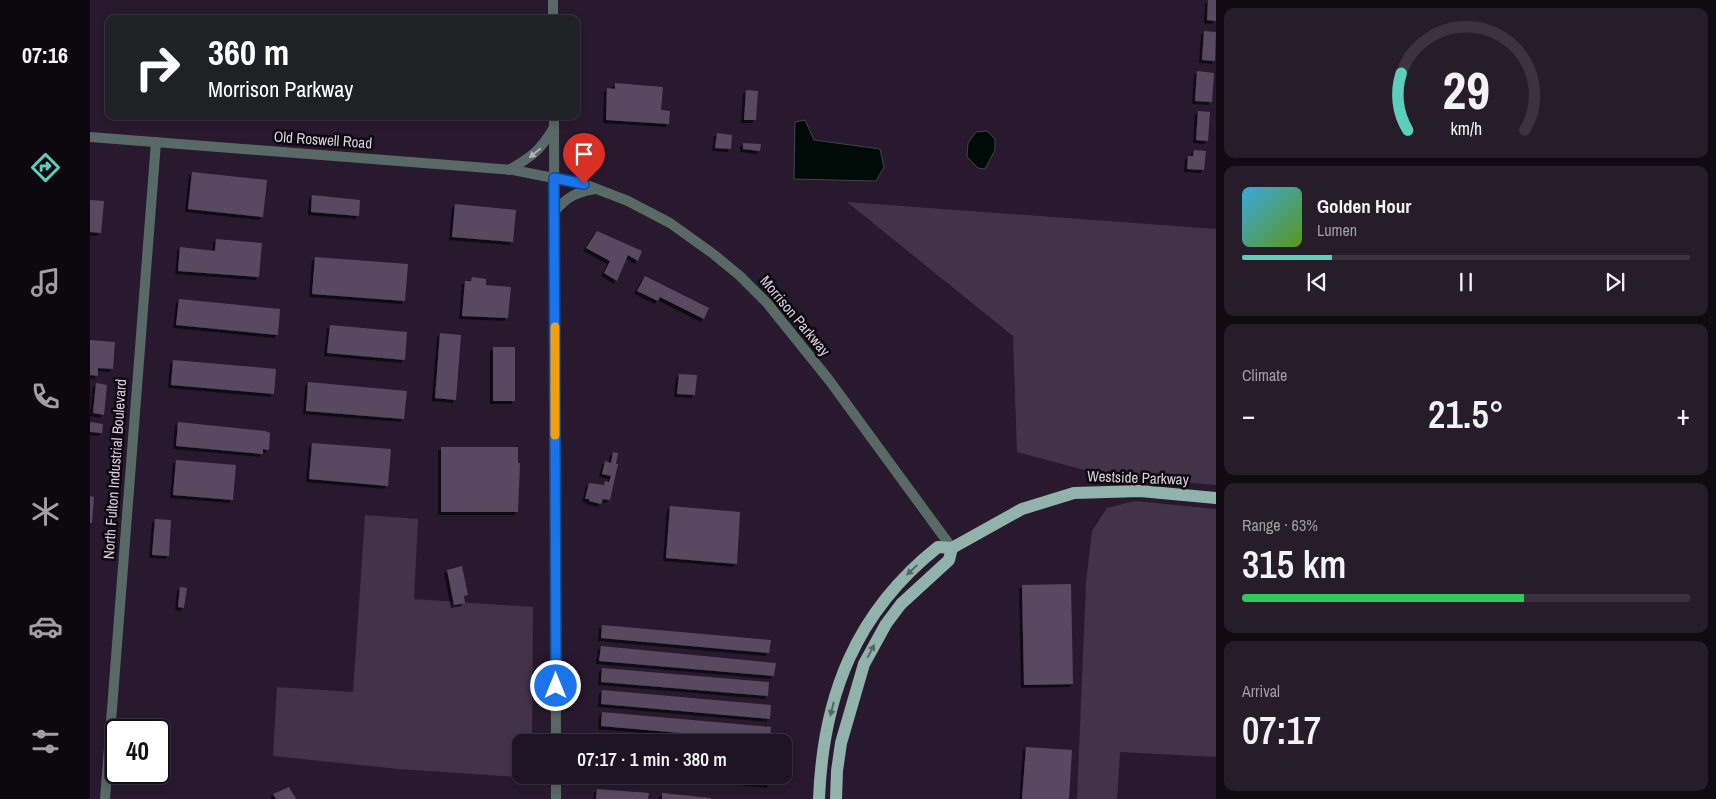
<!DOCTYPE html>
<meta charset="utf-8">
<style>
body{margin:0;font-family:"Archivo Narrow",sans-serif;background:#261c2a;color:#f1f3f6;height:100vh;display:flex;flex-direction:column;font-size:19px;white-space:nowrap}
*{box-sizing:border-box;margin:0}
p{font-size:16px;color:#a19ea5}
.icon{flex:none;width:28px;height:28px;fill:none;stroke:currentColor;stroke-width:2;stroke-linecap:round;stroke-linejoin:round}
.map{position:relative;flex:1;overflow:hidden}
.drawer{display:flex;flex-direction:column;gap:8px;padding:8px;background:#100a13;width:500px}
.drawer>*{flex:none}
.hud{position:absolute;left:15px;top:15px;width:475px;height:105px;border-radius:10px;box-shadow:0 2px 8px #0003,0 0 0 1px #3c3240;background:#202124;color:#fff;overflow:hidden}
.speed{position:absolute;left:15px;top:719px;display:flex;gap:10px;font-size:25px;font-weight:700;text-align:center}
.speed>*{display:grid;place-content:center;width:65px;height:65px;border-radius:50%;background:#1e1322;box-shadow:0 2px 8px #0003,0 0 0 1px #3c3240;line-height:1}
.speed .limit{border:2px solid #111;border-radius:8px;background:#fff;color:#111}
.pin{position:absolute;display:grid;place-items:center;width:42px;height:42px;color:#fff;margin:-51px -21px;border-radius:50% 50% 50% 0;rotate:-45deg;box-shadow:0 0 5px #0007}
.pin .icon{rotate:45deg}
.me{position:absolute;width:55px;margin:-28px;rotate:0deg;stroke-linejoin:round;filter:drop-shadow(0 0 4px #0008)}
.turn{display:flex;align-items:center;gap:18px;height:105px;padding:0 20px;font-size:22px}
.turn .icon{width:65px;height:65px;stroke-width:2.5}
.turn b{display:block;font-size:35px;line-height:42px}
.big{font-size:38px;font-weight:600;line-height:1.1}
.drawer .card{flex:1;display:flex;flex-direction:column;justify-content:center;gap:8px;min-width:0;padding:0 18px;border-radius:10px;background:#261c2a}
.drawer .dial{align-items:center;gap:0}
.dial svg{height:130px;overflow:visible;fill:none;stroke:#3c3240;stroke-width:7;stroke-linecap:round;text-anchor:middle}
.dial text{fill:#f1f3f6;stroke:none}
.song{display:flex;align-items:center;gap:15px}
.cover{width:60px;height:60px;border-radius:8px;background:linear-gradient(135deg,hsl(200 70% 55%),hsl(90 70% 35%))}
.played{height:5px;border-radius:2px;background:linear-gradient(90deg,#5ccebb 20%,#3c3240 20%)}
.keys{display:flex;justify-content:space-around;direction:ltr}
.heat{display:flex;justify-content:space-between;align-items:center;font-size:28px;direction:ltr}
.charge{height:8px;border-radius:4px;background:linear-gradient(90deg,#34c759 63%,#3c3240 0)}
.trip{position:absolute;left:422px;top:734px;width:280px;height:50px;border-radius:10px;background:#1e1322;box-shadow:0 2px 8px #0003,0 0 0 1px #3c3240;font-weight:600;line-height:50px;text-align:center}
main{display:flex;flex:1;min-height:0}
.tab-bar{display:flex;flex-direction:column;width:90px;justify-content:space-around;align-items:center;background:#0c080e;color:#a19ea5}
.tab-bar .icon{width:35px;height:35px}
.tab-bar .selected{color:#5ccebb}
.tab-bar b{font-size:22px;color:#f1f3f6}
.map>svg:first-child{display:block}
.green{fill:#423348}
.water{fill:#000a07;stroke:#414547}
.building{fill:#594860;filter:url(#shadow)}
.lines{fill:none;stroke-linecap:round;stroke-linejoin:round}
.minor{stroke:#596965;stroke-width:10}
.major{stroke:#91b3ab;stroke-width:12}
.oneway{fill:#b3b0b9}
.oneway2{fill:#566665}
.route-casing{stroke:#114b97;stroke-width:12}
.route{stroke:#1a73e8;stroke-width:9}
.slow{stroke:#f59e0b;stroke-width:9}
.labels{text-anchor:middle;stroke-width:5;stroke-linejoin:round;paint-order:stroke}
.street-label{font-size:15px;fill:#d9cfdd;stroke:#0d0710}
</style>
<main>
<nav class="tab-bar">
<b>07:16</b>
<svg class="icon selected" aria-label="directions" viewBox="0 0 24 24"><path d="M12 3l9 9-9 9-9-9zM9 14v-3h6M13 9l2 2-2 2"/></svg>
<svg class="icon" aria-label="music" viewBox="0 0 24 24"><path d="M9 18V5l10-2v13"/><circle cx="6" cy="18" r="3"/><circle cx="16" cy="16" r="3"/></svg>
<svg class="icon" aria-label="phone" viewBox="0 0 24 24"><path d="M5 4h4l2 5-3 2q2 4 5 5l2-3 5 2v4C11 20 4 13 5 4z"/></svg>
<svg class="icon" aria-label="climate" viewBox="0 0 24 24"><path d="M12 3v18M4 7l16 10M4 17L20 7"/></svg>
<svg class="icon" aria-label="car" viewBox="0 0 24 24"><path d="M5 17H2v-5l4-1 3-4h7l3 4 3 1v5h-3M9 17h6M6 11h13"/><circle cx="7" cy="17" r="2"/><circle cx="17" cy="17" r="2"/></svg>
<svg class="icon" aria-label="filters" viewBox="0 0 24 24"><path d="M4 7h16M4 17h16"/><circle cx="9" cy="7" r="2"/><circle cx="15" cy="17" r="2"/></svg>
</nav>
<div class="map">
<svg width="1126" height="799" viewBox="0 0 1126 799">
<defs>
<filter id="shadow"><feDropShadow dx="-3" dy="3" stdDeviation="0" flood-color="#0009"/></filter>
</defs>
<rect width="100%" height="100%" fill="#28192e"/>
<g class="green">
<polygon points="757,202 1126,229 1126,485 1013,475 927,452 923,336"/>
<polygon points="1045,501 1126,509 1126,757 1030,752 1027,799 987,799 996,583 1002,531 1017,508"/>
<polygon points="275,515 328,519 324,599 443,607 442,742 431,742 431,775 442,775 442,778 309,769 183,756 187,687 263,692"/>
</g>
<g class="water">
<polygon points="715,120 724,140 790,149 794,167 786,181 704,179 705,122"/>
<polygon points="897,131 905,139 905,150 895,169 888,168 877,157 878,143 886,132"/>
</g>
<g class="building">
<polygon points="1118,0 1126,0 1126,21 1117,20"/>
<polygon points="1114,31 1126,32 1125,61 1112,60"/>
<polygon points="1107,71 1124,73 1122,102 1105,101"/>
<polygon points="525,83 573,87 571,110 580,111 579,124 516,120 517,88 525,89"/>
<polygon points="656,90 668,91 666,120 654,120"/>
<polygon points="1108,111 1120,112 1118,141 1106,140"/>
<polygon points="627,133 642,135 641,149 625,148"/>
<polygon points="653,143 671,144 670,151 653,149"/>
<polygon points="1104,150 1116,151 1114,170 1097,169 1098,156 1103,156"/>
<polygon points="102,172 177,180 173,217 98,209"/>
<polygon points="222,195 270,200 269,216 221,212"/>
<polygon points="0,200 14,201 11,233 0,232"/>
<polygon points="365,204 426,210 423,242 362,237"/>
<polygon points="507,231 552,251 548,261 538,255 527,281 514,273 520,261 496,248"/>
<polygon points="126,239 172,243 169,277 88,271 90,247 125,251"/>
<polygon points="225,257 318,264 315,301 222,294"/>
<polygon points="555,276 619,308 614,319 570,297 568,301 547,291"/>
<polygon points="382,277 396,279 396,285 421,287 418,318 372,316 375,281 381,281"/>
<polygon points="89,299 190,309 188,335 86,325"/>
<polygon points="240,325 317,332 315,360 237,353"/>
<polygon points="350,333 371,335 366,400 345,398"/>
<polygon points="0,340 25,342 23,369 8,368 8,376 0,375"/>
<rect x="403" y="347" width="22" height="54"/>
<polygon points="83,360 186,369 184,394 81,385"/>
<polygon points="589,374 607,375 605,395 587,394"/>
<polygon points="218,382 317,391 314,419 216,411"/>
<polygon points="6,383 17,385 14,415 3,413"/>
<polygon points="0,422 13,424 12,433 0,432"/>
<polygon points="88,422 175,431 180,433 179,450 173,449 173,454 86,446"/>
<polygon points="222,443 301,449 298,486 219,479"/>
<polygon points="351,447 428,447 428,463 430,463 428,512 351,512"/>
<polygon points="523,452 528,453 526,464 528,464 520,500 513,499 511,504 499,501 499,499 495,499 499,483 514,485 515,481 519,482 521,476 512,474 515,461 521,463"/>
<polygon points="86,460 146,465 143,500 83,495"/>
<polygon points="0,496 4,497 2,523 0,523"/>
<polygon points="580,506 650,512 647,564 576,558"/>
<polygon points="65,519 81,520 79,556 62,555"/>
<polygon points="372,566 378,595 374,596 375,603 364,605 357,570"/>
<polygon points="981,584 983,684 934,685 932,585"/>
<polygon points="90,587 97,588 94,608 88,607"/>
<polygon points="512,625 681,640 679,653 511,638"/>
<polygon points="511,646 686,663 684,676 509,661"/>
<polygon points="512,668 679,682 678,696 511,682"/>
<polygon points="512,690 681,705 680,719 511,704"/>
<polygon points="512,712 681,727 680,741 511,726"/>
<polygon points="513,734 586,741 586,742 512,742"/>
<polygon points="936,747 982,750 979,799 932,799"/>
<polygon points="586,775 681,775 680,785"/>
<polygon points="199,787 206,799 186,799 183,794"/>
<polygon points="507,789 559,793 558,799 506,799"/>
<polygon points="572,793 621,798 621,799 572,799"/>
</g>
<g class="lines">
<g class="minor">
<polyline points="463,0 463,19"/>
<polyline points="464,116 466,742"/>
<polyline points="0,137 423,170 494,184 538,201 580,223 622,253 650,276 677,303 739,380 862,548"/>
<path d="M419,170c22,-13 31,-19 44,-41"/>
<path d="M464,212c13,-15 22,-20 41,-23"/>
<polyline points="466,775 466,799"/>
<polyline points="15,799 66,142"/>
</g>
<g class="major">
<path d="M729,799c4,-104 37,-187 119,-252l14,1 70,-39 52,-16 66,-2 76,7"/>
<polyline points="746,799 747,771 751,743 774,664 796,624 811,604 859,560 862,548"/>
</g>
</g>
<defs><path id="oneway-solid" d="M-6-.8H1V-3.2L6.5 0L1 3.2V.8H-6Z" transform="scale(1.25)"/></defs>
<use class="oneway" href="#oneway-solid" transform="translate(445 153) rotate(141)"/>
<g class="oneway2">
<use href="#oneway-solid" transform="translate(822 570) rotate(137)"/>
<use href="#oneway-solid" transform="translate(781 651) rotate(-62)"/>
<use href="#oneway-solid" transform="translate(742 709) rotate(104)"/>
</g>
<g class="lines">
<g class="route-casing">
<polyline id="route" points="466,686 464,178 494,184"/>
</g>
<use href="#route" class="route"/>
<polyline class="slow" points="465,327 465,435"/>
</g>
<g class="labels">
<g class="street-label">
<text transform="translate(233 140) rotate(4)" y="5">Old Roswell Road</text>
<text transform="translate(705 316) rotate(50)" y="5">Morrison Parkway</text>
<text transform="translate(25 469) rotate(-86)" y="5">North Fulton Industrial Boulevard</text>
<text transform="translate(1048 478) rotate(2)" y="5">Westside Parkway</text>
</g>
</g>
</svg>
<div class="speed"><div class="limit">40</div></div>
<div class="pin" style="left:494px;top:184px;background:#d93025"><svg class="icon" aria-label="arrive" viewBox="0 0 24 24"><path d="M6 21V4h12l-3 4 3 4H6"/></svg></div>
<svg class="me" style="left:466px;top:686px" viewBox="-20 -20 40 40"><circle r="17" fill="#1a73e8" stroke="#fff" stroke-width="3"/><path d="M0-11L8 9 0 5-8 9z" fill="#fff"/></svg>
<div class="trip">07:17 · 1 min · 380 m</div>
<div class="hud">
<div class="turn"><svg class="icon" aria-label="right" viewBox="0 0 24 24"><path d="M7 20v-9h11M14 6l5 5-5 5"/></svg><div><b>360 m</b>Morrison Parkway</div></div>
</div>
</div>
<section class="drawer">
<div class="card dial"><svg viewBox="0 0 100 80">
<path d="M14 69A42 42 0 1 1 86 69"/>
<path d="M14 69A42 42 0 0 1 10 34" stroke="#5ccebb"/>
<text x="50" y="56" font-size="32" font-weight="700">29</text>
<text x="50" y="72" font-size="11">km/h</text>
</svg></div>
<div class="card">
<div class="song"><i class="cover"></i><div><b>Golden Hour</b><p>Lumen</p></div></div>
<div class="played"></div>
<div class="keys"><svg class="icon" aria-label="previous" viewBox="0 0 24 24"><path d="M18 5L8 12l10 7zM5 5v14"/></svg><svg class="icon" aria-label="pause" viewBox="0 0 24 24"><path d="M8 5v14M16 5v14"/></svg><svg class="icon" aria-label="next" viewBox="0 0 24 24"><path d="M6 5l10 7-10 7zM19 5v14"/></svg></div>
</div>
<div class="card"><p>Climate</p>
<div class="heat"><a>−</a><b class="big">21.5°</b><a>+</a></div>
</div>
<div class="card"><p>Range · 63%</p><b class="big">315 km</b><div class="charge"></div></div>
<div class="card"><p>Arrival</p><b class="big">07:17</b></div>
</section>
</main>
